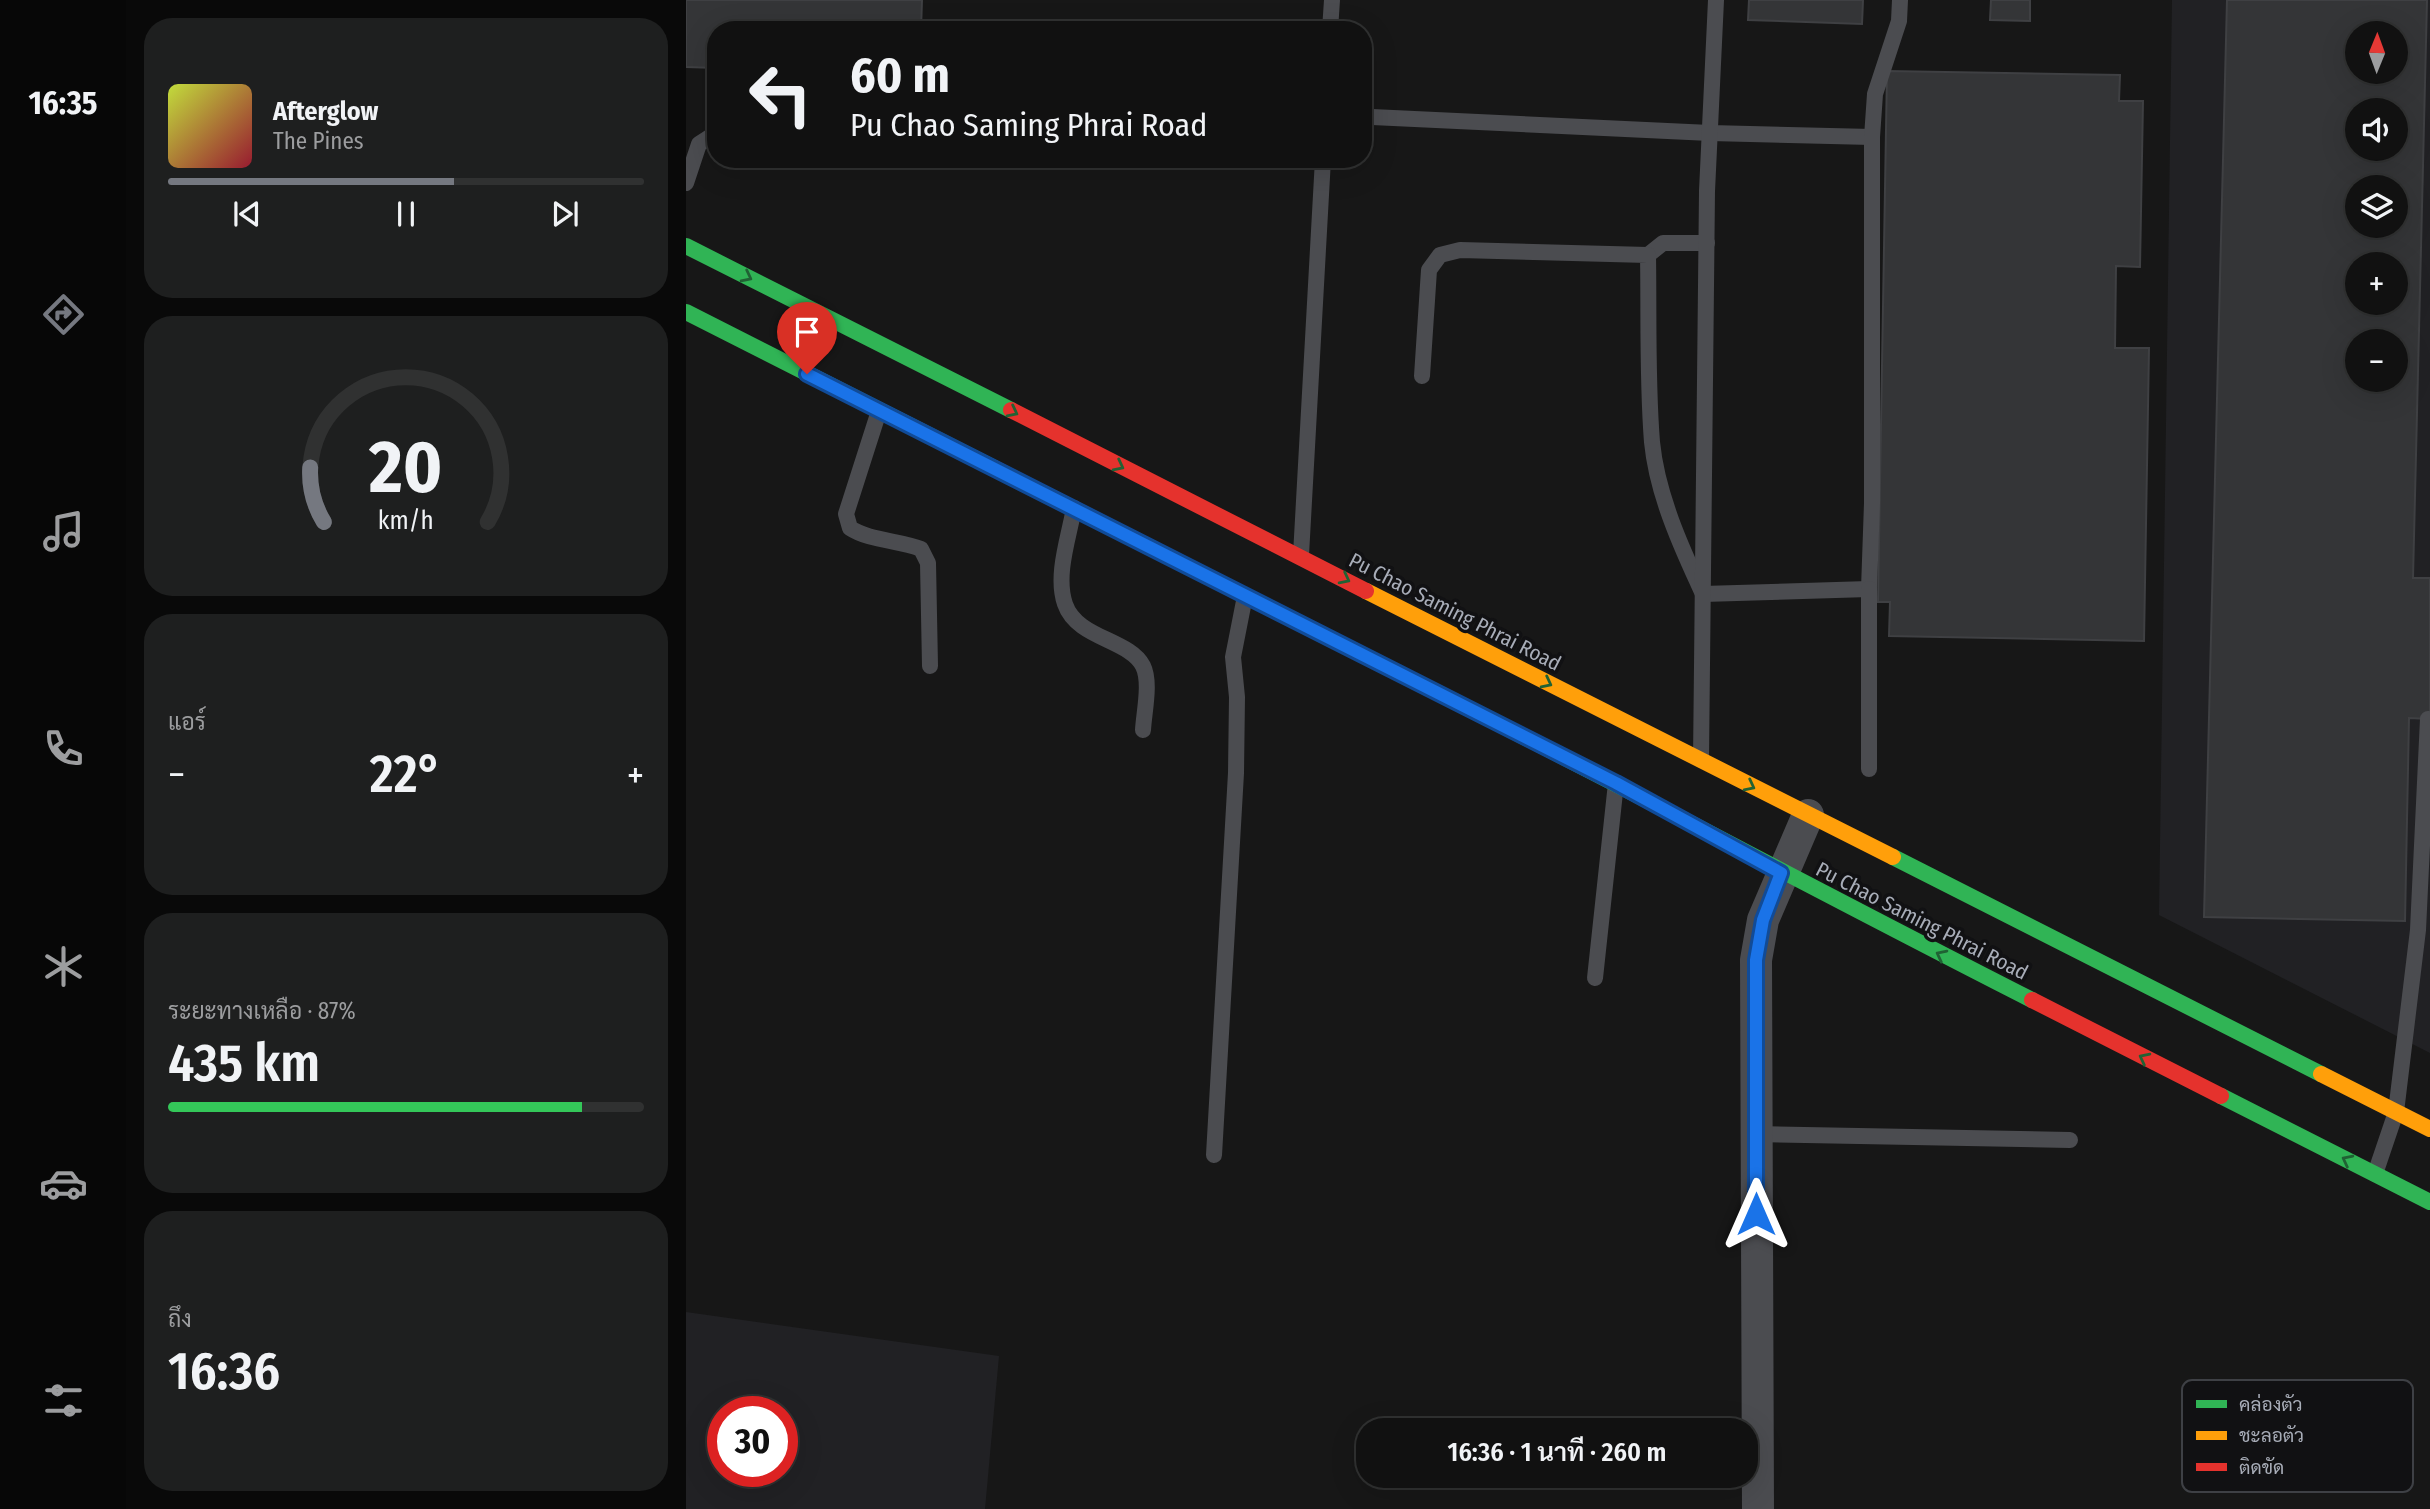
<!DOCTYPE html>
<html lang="th">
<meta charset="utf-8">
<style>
body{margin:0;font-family:"Fira Sans Condensed",Sarabun,sans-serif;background:#1e1f1f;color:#f1f3f6;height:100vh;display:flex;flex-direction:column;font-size:26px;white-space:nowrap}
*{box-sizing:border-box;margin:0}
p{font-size:23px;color:#9c9d9f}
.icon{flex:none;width:38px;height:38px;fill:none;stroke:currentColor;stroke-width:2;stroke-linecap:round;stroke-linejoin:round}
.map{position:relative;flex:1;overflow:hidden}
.side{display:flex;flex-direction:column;gap:18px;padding:18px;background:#090909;width:560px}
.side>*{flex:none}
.hud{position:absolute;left:21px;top:21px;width:665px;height:147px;border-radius:28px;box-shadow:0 7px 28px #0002,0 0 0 2px #303131;background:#111;color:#f1f3f6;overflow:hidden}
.needle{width:46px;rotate:1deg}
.fabs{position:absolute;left:1659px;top:21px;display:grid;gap:14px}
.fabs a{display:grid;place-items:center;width:63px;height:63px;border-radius:50%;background:#111;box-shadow:0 7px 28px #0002,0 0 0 2px #303131;font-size:35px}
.speed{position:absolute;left:21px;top:1396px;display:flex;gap:14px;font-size:35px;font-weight:700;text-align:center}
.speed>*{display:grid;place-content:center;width:91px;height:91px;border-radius:50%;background:#111;box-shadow:0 7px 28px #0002,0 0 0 2px #303131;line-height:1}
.speed .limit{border:10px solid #d22;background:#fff;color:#111}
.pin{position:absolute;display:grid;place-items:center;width:60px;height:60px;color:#fff;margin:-72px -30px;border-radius:50% 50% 50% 0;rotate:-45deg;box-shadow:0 0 7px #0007}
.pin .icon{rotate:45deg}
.me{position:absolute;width:77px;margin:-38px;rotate:0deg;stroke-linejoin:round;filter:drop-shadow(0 0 5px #0008)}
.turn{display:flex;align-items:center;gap:24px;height:147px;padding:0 28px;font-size:32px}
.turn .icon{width:91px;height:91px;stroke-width:2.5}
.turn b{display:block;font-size:49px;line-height:60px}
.big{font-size:52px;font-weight:600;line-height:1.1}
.side .card{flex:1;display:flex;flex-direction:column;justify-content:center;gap:10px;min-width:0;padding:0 24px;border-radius:28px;background:#1e1f1f}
.side .dial{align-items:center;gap:0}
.dial svg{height:182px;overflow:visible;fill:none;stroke:#303131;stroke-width:7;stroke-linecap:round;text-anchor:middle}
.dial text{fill:#f1f3f6;stroke:none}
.song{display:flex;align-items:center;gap:21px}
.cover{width:84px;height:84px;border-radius:10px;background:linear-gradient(135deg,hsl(70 70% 55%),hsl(350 70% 35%))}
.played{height:7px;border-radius:4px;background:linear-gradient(90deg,#757880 60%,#303131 60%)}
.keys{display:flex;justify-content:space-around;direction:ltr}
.heat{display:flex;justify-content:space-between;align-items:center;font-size:38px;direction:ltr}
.charge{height:10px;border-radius:5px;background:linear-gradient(90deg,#34c759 87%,#303131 0)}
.trip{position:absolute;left:670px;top:1418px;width:402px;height:70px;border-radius:28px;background:#111;box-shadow:0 7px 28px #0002,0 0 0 2px #303131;font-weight:600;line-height:70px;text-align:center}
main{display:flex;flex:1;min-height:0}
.tabs{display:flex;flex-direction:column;width:126px;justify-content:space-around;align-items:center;background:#070707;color:#9c9d9f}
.tabs .icon{width:49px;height:49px}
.tabs .current{color:#757880}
.tabs b{font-size:32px;color:#f1f3f6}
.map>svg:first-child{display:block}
.built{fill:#212124;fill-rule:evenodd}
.building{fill:#343537;stroke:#3f4043;stroke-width:2;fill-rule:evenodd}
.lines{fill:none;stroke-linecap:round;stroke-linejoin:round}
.lane{stroke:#4b4c50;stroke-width:16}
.street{stroke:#4b4c50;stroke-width:32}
.fast{stroke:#30b455;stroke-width:16}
.slow{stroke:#ff9f0a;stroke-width:16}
.jam{stroke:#e5322d;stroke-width:16}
.oneway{stroke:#206234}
.route-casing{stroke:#114b97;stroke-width:18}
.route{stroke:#1a73e8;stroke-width:12}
.labels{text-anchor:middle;stroke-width:7;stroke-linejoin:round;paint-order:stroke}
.street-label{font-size:21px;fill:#a8adb8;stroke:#111113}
.key{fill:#111113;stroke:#3e4045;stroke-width:2}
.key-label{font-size:19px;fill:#a8adb8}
</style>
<main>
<nav class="tabs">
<b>16:35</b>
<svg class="icon current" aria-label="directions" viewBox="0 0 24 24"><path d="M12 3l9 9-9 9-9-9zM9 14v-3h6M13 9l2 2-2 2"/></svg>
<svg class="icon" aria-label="music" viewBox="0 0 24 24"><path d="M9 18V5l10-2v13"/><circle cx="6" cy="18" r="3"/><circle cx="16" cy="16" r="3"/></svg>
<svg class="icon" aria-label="phone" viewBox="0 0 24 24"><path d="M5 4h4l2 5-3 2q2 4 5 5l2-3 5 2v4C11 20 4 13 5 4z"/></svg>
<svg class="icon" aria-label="climate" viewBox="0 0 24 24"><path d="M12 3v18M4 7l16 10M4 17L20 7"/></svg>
<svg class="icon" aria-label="car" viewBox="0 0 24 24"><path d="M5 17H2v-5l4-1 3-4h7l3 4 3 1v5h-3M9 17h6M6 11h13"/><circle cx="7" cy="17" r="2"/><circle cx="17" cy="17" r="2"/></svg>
<svg class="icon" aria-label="filters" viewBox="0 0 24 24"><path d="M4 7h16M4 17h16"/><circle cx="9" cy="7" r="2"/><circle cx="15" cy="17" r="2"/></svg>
</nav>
<section class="side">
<div class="card">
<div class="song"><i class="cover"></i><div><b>Afterglow</b><p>The Pines</p></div></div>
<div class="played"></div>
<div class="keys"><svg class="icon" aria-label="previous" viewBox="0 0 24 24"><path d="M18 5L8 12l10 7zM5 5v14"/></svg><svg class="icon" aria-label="pause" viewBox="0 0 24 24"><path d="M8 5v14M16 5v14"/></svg><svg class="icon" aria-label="next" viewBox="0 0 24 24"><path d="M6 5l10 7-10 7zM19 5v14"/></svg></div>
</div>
<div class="card dial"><svg viewBox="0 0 100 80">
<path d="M14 69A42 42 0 1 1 86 69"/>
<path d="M14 69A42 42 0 0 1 8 45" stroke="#757880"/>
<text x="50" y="56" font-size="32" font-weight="700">20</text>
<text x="50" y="72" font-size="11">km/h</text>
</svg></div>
<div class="card"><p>แอร์</p>
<div class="heat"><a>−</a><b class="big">22°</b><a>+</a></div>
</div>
<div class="card"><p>ระยะทางเหลือ · 87%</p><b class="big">435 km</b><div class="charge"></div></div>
<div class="card"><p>ถึง</p><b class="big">16:36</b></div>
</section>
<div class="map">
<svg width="1744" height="1509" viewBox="0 0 1744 1509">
<rect width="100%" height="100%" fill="#171717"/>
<g class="built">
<path d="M1486,0h258v1053l-271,-138zM1671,33h39v39h-39zM1671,110h39v39h-39zM1671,187h39v39h-39zM1671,264h39v39h-39zM1671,341h39v39h-39z"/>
<path d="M0,1312l313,44 -14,153h-299zM37,1412h59v60h-59z"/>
</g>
<g class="building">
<polygon points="0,0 236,0 235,30 30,30 30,68 0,67"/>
<polygon points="1063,0 1177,0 1176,24 1062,20"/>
<polygon points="1305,0 1344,0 1344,21 1304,20"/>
<path d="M1541,0h200l-14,578h17v141l-21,-1 -4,203 -201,-4zM1671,33h39v39h-39zM1671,110h39v39h-39zM1671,187h39v39h-39zM1671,264h39v39h-39zM1671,341h39v39h-39z"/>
<polygon points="1201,71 1434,75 1433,101 1457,101 1454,267 1430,266 1429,348 1463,348 1458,641 1203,636 1204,602 1192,602"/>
</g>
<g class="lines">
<g class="lane">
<polyline points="644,30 646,0"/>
<polyline points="686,117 1024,133 1186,137"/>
<polyline points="0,183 13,144 30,133"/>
<polyline points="962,255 977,243 1021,243"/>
<path d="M736,376l7,-106 11,-15 20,-5 188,5c1,62 -1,125 4,187 5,52 29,105 51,152l166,-5 3,-86v-366l3,-43 24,-73 1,-21"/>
<path d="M193,411l-33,103 4,14c20,13 48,12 71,21l7,14 2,103"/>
<path d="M388,508c-5,29 -19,67 -9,96 12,35 64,35 78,62 8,16 1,46 0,64"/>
<polyline points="615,555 637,159"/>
<polyline points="1183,589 1183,769"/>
<polyline points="1015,760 1021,191 1030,0"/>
<polyline points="909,978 930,783"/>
<polyline points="1069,1134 1384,1140"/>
<polyline points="528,1155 550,773 551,697 547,657 559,596"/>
<polyline points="1689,1174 1710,1112 1732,930 1742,719"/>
</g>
<polyline class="street" points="1072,1509 1070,960 1077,920 1122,815"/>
<g class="fast">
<polyline points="0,246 325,410"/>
<polyline points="0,312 308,468"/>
<path d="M740,687c203,102 403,210 606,313"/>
<polyline points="1207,857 1635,1074"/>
<polyline points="1535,1096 1744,1202"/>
</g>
<g class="slow">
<polyline points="680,591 1207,857"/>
<polyline points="1635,1074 1744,1129"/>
</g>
<g class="jam">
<polyline points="325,410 680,591"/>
<polyline points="308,468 740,687"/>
<polyline points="1346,1000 1535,1096"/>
</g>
</g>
<defs><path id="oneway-chevron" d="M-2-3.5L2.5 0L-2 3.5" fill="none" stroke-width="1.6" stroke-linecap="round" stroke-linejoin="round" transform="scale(1.75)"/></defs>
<g class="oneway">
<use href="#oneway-chevron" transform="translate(61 277) rotate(27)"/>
<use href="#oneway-chevron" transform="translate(327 412) rotate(27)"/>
<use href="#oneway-chevron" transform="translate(433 466) rotate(27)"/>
<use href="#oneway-chevron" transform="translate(659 579) rotate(27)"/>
<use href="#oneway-chevron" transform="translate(861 683) rotate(27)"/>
<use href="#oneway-chevron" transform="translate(1064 786) rotate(27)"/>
<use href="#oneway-chevron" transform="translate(1255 955) rotate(-153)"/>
<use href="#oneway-chevron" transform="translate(1458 1058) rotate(-153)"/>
<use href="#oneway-chevron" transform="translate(1661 1160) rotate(-153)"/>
</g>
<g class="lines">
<g class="route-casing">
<polyline id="route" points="121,374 930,783 1095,873 1077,920 1070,960 1070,1214"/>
</g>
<use href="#route" class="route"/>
</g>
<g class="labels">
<g class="street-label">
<text transform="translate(769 612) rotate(27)" y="7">Pu Chao Saming Phrai Road</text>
<text transform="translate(1236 921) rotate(27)" y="7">Pu Chao Saming Phrai Road</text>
</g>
</g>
<rect x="1496" y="1380" width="231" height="112" rx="10" class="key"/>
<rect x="1510" y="1400" width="31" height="8" fill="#30b455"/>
<rect x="1510" y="1431" width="31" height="9" fill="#ff9f0a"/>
<rect x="1510" y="1463" width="31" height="8" fill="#e5322d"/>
<g class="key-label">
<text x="1553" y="1411">คล่องตัว</text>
<text x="1553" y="1442">ชะลอตัว</text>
<text x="1553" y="1474">ติดขัด</text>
</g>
</svg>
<div class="fabs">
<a><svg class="needle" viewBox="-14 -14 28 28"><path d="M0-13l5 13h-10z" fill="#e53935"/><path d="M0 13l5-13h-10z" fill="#9c9d9f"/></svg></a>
<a><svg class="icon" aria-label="sound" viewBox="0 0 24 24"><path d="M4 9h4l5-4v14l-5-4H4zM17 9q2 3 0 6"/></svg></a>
<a><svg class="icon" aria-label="layers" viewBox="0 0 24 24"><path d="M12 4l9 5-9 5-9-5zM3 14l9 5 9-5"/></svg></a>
<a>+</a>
<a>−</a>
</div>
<div class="speed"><div class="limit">30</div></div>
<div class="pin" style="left:121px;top:374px;background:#d93025"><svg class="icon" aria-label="arrive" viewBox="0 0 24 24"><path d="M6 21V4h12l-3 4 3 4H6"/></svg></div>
<svg class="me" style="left:1070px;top:1214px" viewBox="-20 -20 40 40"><path d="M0-17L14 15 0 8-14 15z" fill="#1a73e8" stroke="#fff" stroke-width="4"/></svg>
<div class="trip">16:36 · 1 นาที · 260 m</div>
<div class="hud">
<div class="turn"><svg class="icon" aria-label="left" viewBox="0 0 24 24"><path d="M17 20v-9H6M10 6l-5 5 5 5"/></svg><div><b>60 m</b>Pu Chao Saming Phrai Road</div></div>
</div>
</div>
</main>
